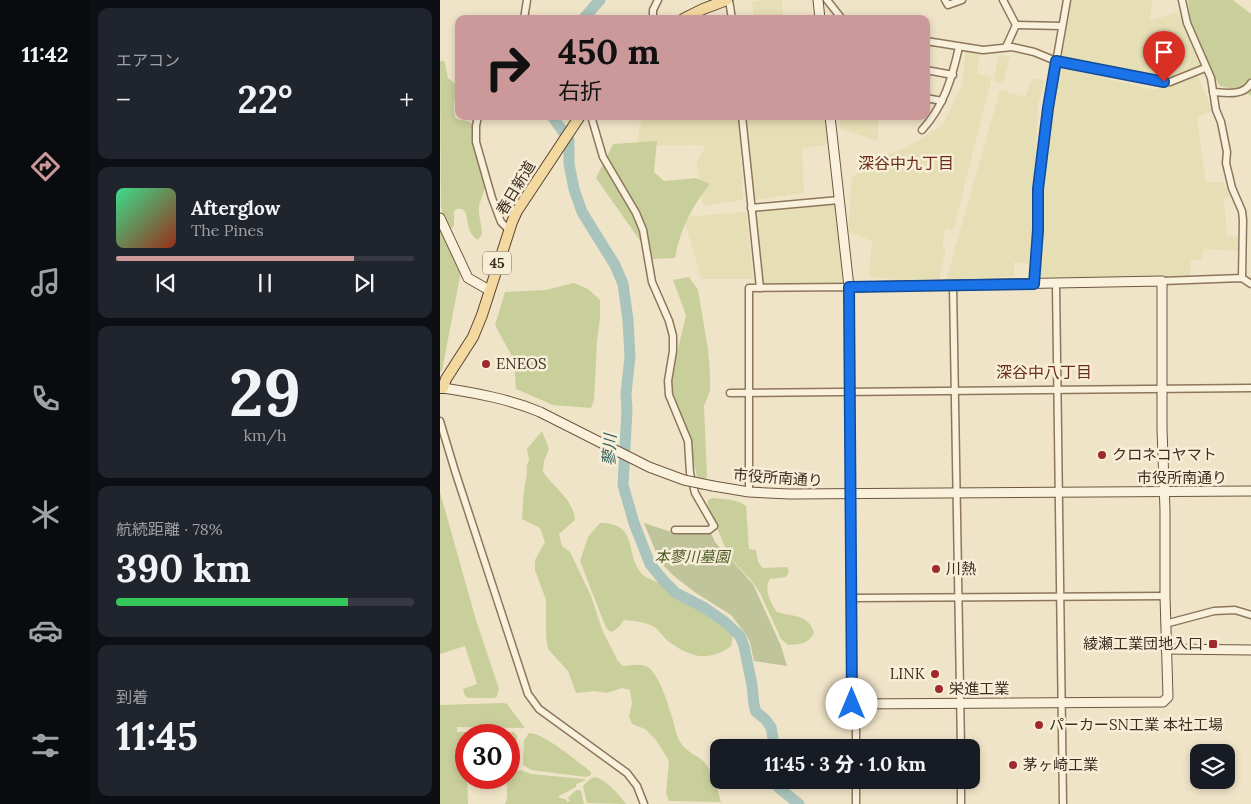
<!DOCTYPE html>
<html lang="ja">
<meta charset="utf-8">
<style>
body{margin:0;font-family:Lora,"Noto Sans JP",serif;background:#20242c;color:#f1f3f6;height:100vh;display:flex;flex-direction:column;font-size:19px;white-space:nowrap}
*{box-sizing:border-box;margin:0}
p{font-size:16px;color:#9ea1a6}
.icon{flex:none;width:28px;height:28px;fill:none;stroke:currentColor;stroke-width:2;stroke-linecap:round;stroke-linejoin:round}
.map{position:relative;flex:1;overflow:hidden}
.side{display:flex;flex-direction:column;gap:8px;padding:8px;background:#0d0f14;width:350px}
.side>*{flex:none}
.top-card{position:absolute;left:15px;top:15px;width:475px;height:105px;border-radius:10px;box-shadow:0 2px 8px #0003;background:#cc999b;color:#111;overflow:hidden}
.fabs{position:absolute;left:750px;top:744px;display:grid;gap:10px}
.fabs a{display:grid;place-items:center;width:45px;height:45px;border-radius:10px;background:#171b24;box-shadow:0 2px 8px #0003;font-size:25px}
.speed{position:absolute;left:15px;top:724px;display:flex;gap:10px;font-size:25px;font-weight:700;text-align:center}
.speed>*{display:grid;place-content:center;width:65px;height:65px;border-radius:50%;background:#171b24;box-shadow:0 2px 8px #0003;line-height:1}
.speed .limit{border:8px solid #d22;background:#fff;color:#111}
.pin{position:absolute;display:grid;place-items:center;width:42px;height:42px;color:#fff;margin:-51px -21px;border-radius:50% 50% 50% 0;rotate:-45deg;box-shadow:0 0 5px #0007}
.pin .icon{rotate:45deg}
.me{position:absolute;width:55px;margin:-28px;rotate:0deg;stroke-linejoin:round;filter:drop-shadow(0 0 4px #0008)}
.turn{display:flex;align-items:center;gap:18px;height:105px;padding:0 20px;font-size:22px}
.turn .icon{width:65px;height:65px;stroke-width:2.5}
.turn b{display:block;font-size:35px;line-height:42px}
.big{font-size:38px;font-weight:800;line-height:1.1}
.side .card{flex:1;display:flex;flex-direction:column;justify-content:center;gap:8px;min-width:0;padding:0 18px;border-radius:10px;background:#20242c}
.side .dial{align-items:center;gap:0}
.dial b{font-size:65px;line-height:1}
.song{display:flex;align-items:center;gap:15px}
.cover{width:60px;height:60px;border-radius:8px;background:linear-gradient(135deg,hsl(150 70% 55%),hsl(10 70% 35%))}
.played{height:5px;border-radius:2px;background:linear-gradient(90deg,#cc999b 80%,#363941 80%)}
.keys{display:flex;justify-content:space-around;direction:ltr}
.heat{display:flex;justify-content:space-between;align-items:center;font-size:28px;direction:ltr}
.charge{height:8px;border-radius:4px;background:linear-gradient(90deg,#34c759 78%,#363941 0)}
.trip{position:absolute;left:270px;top:739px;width:270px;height:50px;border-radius:10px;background:#171b24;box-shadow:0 2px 8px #0003;font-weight:800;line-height:50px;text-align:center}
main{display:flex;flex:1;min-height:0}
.dock{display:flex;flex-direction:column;width:90px;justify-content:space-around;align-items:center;background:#090b0e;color:#9ea1a6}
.dock .icon{width:35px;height:35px}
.dock .current{color:#cc999b}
.dock b{font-size:22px;color:#f1f3f6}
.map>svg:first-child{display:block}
.farmland{fill:#e6deb5}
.green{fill:#c9cf9b}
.cemetery{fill:#bfc49a}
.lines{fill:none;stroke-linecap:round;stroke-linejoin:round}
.river{stroke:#a9c4bc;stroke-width:11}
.street-casing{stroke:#8d765c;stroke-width:9}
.secondary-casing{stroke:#6f573f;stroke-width:11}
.primary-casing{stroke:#5b4430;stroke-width:12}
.street{stroke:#faf1dc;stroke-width:6}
.secondary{stroke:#faf1dc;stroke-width:9}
.primary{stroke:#f3d9a0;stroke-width:10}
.secondary-bridge-casing{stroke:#6f573f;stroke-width:11;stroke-linecap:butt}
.secondary-bridge{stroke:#faf1dc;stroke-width:9}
.route-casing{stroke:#114b97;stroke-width:12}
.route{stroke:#1a73e8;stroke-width:9}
.poi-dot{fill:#9e2a2b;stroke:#f7eed8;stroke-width:2}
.labels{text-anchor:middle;stroke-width:5;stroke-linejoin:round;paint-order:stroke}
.shield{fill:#f7eed8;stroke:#756857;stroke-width:1}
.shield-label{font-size:14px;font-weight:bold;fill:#3d2e20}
.street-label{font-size:15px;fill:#3d2e20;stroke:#f7eed8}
.poi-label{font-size:15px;fill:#3d2e20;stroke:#f7eed8;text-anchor:start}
.park-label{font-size:15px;font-style:italic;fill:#4d5a26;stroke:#f7eed8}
.neighbourhood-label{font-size:16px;fill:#6b2e1e;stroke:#f7eed8}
.water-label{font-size:16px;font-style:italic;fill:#2f5d5a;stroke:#f7eed8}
</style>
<main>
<nav class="dock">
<b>11:42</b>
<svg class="icon current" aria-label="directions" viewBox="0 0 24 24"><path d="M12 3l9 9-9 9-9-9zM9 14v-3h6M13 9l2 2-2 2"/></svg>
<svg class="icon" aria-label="music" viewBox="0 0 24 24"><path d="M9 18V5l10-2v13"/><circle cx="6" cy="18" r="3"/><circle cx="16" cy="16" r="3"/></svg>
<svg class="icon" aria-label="phone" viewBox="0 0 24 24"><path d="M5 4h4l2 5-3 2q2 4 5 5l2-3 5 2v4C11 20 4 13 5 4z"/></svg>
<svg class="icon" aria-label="climate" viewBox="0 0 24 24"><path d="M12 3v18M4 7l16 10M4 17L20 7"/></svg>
<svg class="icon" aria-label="car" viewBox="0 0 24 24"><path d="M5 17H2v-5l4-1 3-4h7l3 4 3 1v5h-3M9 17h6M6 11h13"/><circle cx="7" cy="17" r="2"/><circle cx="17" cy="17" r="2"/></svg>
<svg class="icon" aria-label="filters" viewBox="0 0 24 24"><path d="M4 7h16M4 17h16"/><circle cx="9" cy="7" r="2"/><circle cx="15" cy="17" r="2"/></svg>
</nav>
<section class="side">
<div class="card"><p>エアコン</p>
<div class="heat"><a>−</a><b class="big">22°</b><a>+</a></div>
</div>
<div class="card">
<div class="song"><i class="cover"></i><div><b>Afterglow</b><p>The Pines</p></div></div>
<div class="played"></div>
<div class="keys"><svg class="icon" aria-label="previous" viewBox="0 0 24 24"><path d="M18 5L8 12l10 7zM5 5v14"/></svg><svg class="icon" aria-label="pause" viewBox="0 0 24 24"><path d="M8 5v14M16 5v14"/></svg><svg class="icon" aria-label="next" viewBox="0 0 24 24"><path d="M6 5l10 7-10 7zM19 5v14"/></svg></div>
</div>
<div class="card dial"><b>29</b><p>km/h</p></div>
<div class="card"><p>航続距離 · 78%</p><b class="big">390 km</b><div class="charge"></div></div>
<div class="card"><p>到着</p><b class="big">11:45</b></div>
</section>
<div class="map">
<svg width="811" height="804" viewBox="0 0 811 804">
<rect width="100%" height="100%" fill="#f0e4c8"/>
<g class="farmland">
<polygon points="322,0 342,0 343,19 314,19 312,2"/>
<polygon points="631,0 712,0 710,21 737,12 752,41 762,66 732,80 725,80 622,56"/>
<polygon points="526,50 540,53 537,73 552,78 513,230 506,228 502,247 506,249 499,279 456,280 429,276 432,241 408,232 412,178 440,157 466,148 503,125 522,85"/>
<polygon points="559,55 570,56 563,83 553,81"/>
<polygon points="619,67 714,90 758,76 772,110 757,118 766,182 782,182 793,197 784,199 787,236 800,237 799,251 763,249 762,260 751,260 750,276 598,280 597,277 602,182"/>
<polygon points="593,78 605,81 598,105 591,264 574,262 574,276 506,281 560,90 585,97"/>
<polygon points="202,116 299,116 303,200 263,206 257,162 266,145 196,146"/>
<polygon points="305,116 387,116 389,144 362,149 364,193 314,200"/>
<polygon points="399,116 438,116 438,141 400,129"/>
<polygon points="398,203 402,283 322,285 316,210"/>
<polygon points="306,212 313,279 261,279 244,217"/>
</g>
<g class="green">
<polygon points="748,0 793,0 811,14 811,96 807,93 780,86 762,58 751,27"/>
<path d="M2,60l3,2 3,16 11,9v9c-8,5 -5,13 -4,21 4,5 12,2 17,7 7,10 15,41 15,53 -1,11 -6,20 -8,30 -1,7 3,19 3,27l-4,6c-12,-8 -9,-18 -13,-29 -5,-3 -7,-3 -11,0v15l-2,2 -3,-1 -6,-11 -2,-10 -1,-144z"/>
<path d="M217,141l-3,31 10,9 32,-3 14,6c-19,24 -29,44 -35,74l-22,1 -57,-81 17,-34z"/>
<polygon points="0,227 21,271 2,371 0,372"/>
<polygon points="249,277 258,290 268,349 270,373 270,391 264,406 267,475 264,490 260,490 252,455 232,390 231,379 246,315 233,280"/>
<polygon points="134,283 148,289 160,300 160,318 157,341 154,400 151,408 113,405 76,389 74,360 55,325 65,292 106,290"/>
<path d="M102,431l7,18 -5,12 -1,11c12,17 30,27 32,48l-16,14 3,12 8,6 21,44 12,36 15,29 5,5c10,-1 23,-4 29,5 10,12 15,31 20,46 3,10 4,21 11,29 5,6 13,9 19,14 11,10 15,28 19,42l-52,-1 -3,-8 3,-32 -13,-21 -11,-11 -13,-5 -3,-8 3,-12 -2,-14 -8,-2 -15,5 -12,-2 -19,2 -8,-22 -20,-22 -2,-13v-36l-11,-30v-10l10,-18 -5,-14 -18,-9c1,-14 1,-26 4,-40 2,-6 -1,-13 3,-19l-2,-11z"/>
<polygon points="0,492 36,620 59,689 57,696 55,698 29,698 25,696 23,689 37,684 25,646 0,654"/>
<path d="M272,498c11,1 26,1 34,8l3,43 7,1 2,12 5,6 24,-1 2,5 -3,5 -16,2c-7,10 1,24 7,33 16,5 32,2 37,21 -6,11 -13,11 -26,12l-7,-6 -21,-46 -8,-12 -23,-24 -21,-51v-6z"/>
<path d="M160,523c44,0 21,40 48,55 10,5 21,9 31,15 6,3 12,9 19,13 10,6 24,12 31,22 4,6 4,11 2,18 -22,17 -42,11 -63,-5 -5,-4 -8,-10 -14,-14 -8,-5 -20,-6 -30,-7l-6,8 -7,4 -5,-4 -26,-67 8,-24z"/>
<polygon points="64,703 67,704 85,728 17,727 17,732 74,732 77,736 75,763 69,764 69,735 26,735 28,804 0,804 0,705"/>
<path d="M89,733c15,0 49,29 62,39v3l-5,2 -8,-1 -47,-6 -8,-5 1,-25z"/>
<polygon points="81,770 91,774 144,779 146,780 136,784 136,787 119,796 119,798 126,799 127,802 130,801 128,798 136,790 139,790 141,791 144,804 65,804 67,799 67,778 69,778 69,772"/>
<path d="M155,777c12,3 23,17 31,27l-39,-1 -4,-17 7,-7z"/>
</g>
<polygon class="cemetery" points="204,523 234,533 270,531 275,542 313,584 341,646 347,666 314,661 310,642 305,633 291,615 256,593 235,577 220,562"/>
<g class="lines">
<g class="river">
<polyline points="143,19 160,0"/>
<polyline points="112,116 129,140 129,164 134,189 142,212 175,265 183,284 188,320 190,357 186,393 187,410 183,485 194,523 210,564 223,580 236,593 265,608 285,622 300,636 304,646 312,685 314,705 316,712 325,719 331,727 333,738 332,748"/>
<polyline points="332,780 339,788 359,804"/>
</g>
<g class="street-casing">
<g id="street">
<polyline points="289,0 292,19"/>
<polyline points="387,0 402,19"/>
<polyline points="505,0 508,5 522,0"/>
<polyline points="563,0 576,25"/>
<polyline points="742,0 747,23 771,78 776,110 781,122 787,152 786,163 792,188 802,211 803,220 802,278"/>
<polyline points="84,19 87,0"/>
<polyline points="213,19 213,10 218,0"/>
<polyline points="576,25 622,26"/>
<polyline points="486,41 543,50 572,47 594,52 616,61 724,82 730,82 765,68"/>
<polyline points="566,47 576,25"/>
<polyline points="486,70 513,75"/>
<path d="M773,92c13,1 31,4 38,-9"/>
<polyline points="486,98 502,101"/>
<polyline points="38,116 36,126 36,142 52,198 61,222 69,230"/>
<polyline points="151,116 163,157 196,213 203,230 212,282 229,321 233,336 233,351 228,381 229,395 248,441 250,473 255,493 274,526 269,530 235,530"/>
<polyline points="302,116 320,288"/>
<path d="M482,130c22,-24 30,-52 37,-83"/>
<polyline points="311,208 399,200"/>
<polyline points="722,281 802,278 811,284"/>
<polyline points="595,284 598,230 598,189 608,108 627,0"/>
<polyline points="616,284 623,804"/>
<polyline points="513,286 521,748"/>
<polyline points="290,393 811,388"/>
<polyline points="0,421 15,471 88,694 99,709 187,773 197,786 204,804"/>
<polyline points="309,492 309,288 409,287 412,695 412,704 416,715 416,748"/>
<polyline points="412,598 725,596"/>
<polyline points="725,624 774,611 795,610 811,615"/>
<polyline points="416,780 416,804"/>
<polyline points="521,780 521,804"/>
</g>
</g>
<g class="secondary-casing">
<g id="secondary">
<polyline points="378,0 380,19"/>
<polyline points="390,116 409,287 722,281 722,429 725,510 725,596 728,697 723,702 412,704"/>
<polyline points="0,218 28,278 49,290"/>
<path d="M3,388c33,5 66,11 97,24"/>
<polyline points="273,486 309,492 350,494 811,491"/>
<polyline points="726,649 811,650"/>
</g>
</g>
<g class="primary-casing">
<g id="primary">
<polyline points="243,19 263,9 287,0"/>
<polyline points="0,388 3,388 6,379 33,337 42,315 72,222 77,211 140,116"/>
</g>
</g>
<use href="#street" class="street"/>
<use href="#secondary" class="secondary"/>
<use href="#primary" class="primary"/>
<g class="secondary-bridge-casing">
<polyline id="secondary-bridge" points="100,412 209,467 244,480 273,486"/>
</g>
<use href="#secondary-bridge" class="secondary-bridge"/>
</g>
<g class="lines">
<g class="route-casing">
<polyline id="route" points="412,704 409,287 594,284 598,230 598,189 608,108 616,61 724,82"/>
</g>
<use href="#route" class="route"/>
</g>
<g class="poi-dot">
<circle cx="46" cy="364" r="5"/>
<circle cx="662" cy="455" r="5"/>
<circle cx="496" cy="569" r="5"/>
<rect x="768" y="639" width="10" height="10" rx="2.5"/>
<circle cx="495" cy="674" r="5"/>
<circle cx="499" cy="689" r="5"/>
<circle cx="599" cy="725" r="5"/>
<circle cx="573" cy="765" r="5"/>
</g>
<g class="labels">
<rect class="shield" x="43" y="251.5" width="28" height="23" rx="4"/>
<g class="shield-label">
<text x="57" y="268">45</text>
</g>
<g class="street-label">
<text transform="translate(76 188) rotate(-59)" y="5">春日新道</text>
<text transform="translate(338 478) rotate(4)" y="5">市役所南通り</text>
<text x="742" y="483">市役所南通り</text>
</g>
<g class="poi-label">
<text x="56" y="369">ENEOS</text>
<text x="672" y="460">クロネコヤマト</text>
<text x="506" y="574">川熱</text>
<text x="763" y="649" text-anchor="end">綾瀬工業団地入口</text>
<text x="485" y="679" text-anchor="end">LINK</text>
<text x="509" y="694">栄進工業</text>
<text x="609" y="730">パーカーSN工業 本社工場</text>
<text x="583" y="770">茅ヶ崎工業</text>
</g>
<g class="park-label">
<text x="252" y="562">本蓼川墓園</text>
</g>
<g class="neighbourhood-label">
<text x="466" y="169">深谷中九丁目</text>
<text x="604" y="378">深谷中八丁目</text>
</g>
<g class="water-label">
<text transform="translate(169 450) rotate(-87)" y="6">蓼川</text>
</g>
</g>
</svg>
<div class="fabs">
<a><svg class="icon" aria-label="layers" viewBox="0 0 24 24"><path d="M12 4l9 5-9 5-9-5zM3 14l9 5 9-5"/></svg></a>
</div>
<div class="speed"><div class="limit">30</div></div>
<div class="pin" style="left:724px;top:82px;background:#d93025"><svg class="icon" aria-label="arrive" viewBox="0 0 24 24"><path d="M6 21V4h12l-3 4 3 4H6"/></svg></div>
<svg class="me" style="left:412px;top:704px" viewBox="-20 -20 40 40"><circle r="19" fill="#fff"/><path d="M0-13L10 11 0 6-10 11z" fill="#1a73e8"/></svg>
<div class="trip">11:45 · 3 分 · 1.0 km</div>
<div class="top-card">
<div class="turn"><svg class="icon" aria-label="right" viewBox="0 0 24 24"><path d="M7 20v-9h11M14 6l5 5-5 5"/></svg><div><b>450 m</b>右折</div></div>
</div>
</div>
</main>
